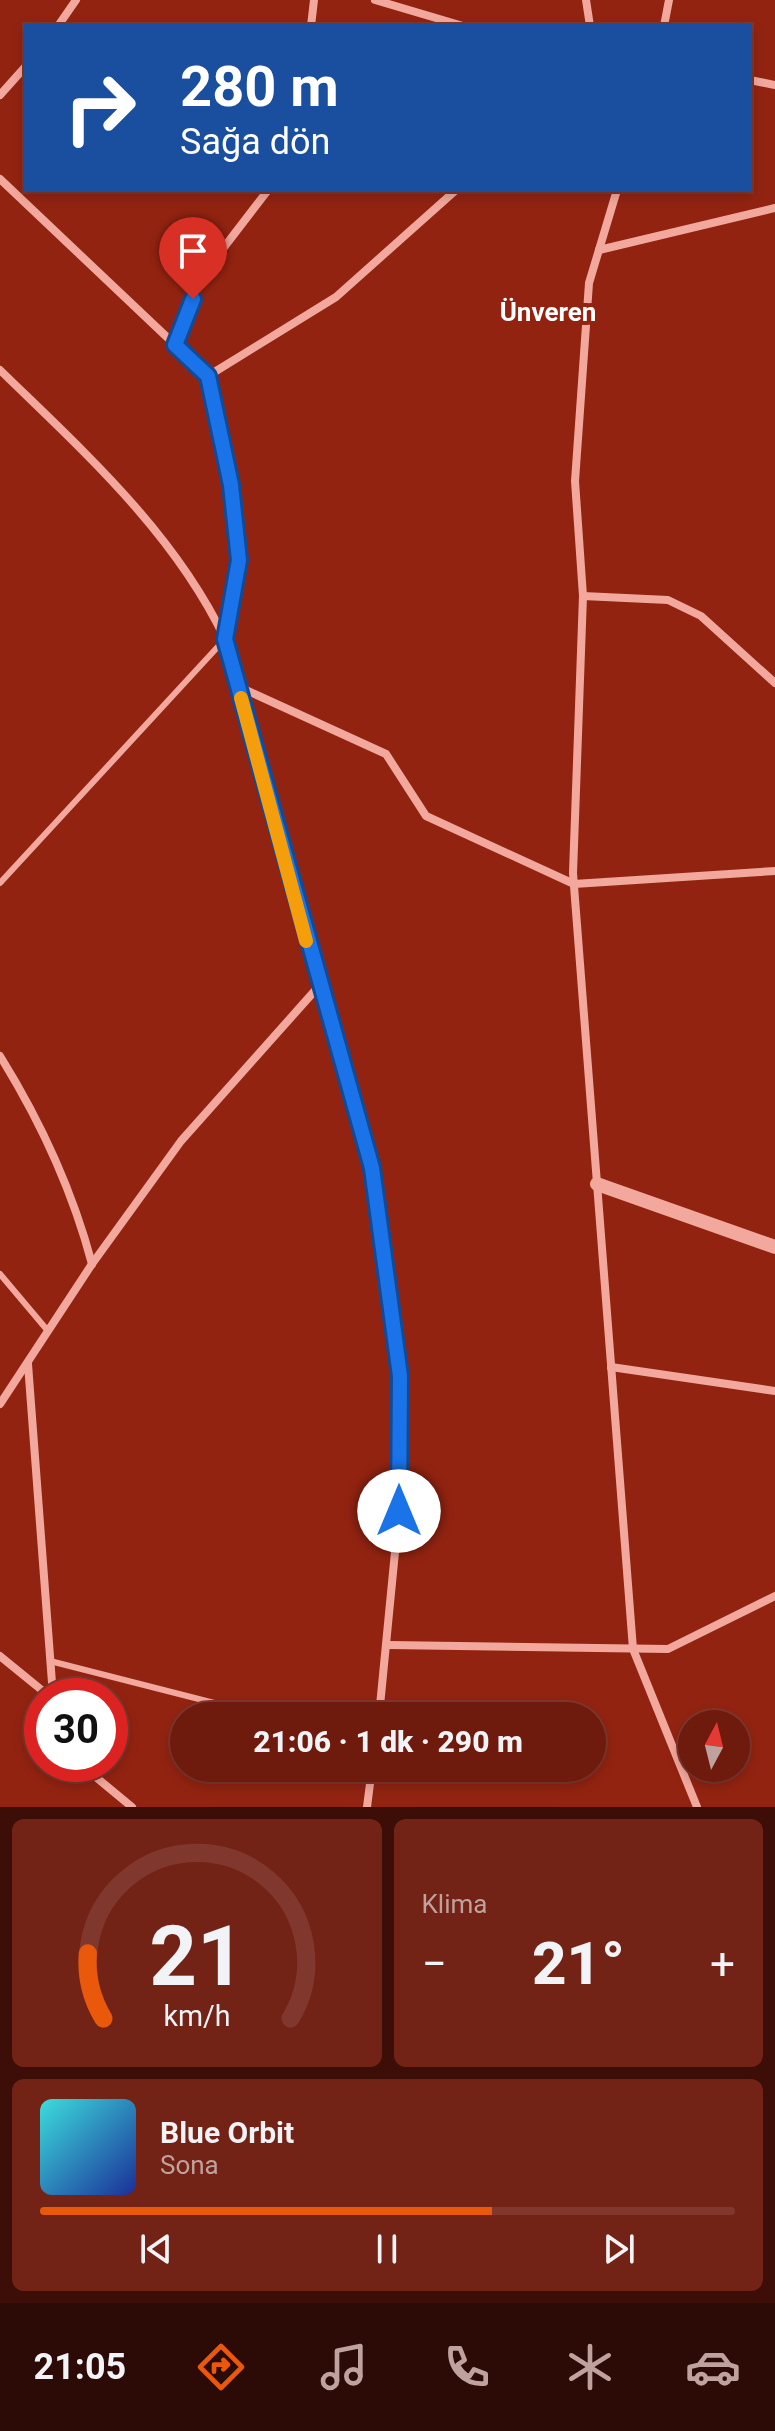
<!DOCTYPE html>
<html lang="tr">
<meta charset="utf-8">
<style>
body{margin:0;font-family:Roboto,sans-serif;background:#732316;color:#f1f3f6;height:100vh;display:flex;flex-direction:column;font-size:30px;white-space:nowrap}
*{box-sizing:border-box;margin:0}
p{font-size:26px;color:#bfa19d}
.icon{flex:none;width:44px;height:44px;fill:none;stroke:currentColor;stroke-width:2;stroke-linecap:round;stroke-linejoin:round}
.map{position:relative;height:1807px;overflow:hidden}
.drawer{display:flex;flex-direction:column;gap:12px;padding:12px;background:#3c0e07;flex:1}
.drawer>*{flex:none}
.top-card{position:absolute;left:24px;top:24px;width:728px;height:168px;border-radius:0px;box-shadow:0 4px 12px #0003,0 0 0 2px #80382e;background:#1a4fa0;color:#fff;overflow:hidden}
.needle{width:52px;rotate:7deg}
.fabs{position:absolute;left:678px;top:1710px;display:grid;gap:16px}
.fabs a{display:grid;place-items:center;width:72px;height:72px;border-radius:50%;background:#6e1a0d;box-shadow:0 4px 12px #0003,0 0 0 2px #80382e;font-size:40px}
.speed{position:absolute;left:24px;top:1678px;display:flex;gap:16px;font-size:40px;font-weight:700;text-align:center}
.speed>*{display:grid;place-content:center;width:104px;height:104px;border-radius:50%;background:#6e1a0d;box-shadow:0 4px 12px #0003,0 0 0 2px #80382e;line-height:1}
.speed .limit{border:12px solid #d22;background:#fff;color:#111}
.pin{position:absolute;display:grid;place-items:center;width:68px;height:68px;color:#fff;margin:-82px -34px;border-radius:50% 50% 50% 0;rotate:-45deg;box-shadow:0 0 8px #0007}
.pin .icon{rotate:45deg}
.me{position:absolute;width:88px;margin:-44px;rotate:0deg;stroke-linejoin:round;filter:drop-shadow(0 0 6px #0008)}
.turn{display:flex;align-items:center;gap:28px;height:168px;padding:0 24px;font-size:36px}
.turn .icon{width:104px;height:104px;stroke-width:2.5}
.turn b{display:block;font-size:56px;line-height:68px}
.big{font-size:60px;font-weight:800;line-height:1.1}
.drawer .widget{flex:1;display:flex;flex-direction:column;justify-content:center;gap:12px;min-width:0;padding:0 28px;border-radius:12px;background:#732316}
.drawer .dial{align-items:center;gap:0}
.dial svg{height:208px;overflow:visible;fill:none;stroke:#80382e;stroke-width:7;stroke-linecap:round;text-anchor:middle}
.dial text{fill:#f1f3f6;stroke:none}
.song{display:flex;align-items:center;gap:24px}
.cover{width:96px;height:96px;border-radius:12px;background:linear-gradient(135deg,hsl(180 70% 55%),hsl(230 70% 35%))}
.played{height:8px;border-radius:4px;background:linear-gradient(90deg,#ea580c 65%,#80382e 65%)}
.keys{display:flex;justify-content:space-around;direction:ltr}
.heat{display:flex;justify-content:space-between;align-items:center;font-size:44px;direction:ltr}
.drawer .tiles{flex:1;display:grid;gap:12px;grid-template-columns:1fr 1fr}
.widget:last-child{grid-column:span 2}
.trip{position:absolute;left:170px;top:1702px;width:436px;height:80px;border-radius:40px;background:#6e1a0d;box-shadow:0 4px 12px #0003,0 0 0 2px #80382e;font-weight:800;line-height:80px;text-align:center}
.tabs{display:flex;height:128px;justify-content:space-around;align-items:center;background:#2c0a05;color:#bfa19d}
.tabs .icon{width:56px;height:56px}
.tabs .on{color:#ea580c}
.tabs b{font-size:36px;color:#f1f3f6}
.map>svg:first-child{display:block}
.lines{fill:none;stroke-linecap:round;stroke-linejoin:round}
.service{stroke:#f3a89d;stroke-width:6}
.minor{stroke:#f3a89d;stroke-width:8}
.tertiary{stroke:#f3a89d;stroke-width:14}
.route-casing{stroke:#114b97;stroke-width:20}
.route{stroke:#1a73e8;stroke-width:14}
.slow{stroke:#f59e0b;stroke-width:14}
.labels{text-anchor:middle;stroke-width:8;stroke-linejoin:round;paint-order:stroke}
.neighbourhood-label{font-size:26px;font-weight:bold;fill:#fff;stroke:#922311}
</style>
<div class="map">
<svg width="775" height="1807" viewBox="0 0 775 1807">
<rect width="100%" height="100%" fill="#922311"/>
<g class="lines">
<g class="service">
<polyline points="0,883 225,639"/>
<polyline points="0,1274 48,1331"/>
<polyline points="50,1661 265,1716"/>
</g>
<g class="minor">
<polyline points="375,0 463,26"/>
<polyline points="586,0 590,26"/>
<polyline points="58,26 76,0"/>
<polyline points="311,26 314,0"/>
<polyline points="664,26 669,0"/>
<polyline points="750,80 775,85"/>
<polyline points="0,95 26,66"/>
<polyline points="0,179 208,376 231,485 239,560 225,639"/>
<polyline points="617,190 589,283 575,481 583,596 573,873 633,1649 697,1807"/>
<polyline points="599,250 775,208"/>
<polyline points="175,345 202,276 268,190"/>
<path d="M0,370c84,82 174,162 225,269l147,529 16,100 12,108 -1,135 -20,205"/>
<polyline points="208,376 336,297 456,190"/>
<polyline points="583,596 668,600 701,616 775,683"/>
<polyline points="237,686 386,754 426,816 574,884 775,871"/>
<path d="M0,1056c41,66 72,133 92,208"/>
<polyline points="28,1364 53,1696"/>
<polyline points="611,1367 775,1391"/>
<polyline points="0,1404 92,1264 181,1141 319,986"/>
<polyline points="389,1645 668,1649 775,1596"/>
<polyline points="0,1656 49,1696"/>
<polyline points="80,1764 132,1807"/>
<polyline points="367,1807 372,1768"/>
</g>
<polyline class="tertiary" points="597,1184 775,1247"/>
</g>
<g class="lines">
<g class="route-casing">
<polyline id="route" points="193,299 175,345 208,376 231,485 239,560 225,639 372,1168 400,1376 399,1511"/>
</g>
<use href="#route" class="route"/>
<polyline class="slow" points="241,698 306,941"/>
</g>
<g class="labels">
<g class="neighbourhood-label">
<text x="548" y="321">Ünveren</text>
</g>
</g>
</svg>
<div class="fabs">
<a><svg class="needle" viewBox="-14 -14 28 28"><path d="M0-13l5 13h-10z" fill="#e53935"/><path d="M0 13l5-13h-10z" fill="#bfa19d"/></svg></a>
</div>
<div class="speed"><div class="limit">30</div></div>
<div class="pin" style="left:193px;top:299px;background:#d93025"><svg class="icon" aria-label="arrive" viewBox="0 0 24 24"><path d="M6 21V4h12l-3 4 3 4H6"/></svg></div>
<svg class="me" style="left:399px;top:1511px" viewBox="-20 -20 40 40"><circle r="19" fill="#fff"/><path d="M0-13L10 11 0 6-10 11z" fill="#1a73e8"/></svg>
<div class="trip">21:06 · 1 dk · 290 m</div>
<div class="top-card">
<div class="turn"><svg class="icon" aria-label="right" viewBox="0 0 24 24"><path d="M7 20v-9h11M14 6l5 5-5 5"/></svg><div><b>280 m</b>Sağa dön</div></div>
</div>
</div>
<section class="drawer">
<div class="tiles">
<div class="widget dial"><svg viewBox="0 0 100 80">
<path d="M14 69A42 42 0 1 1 86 69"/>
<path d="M14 69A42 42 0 0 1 8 44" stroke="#ea580c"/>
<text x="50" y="56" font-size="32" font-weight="700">21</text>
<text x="50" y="72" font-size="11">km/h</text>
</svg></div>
<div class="widget"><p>Klima</p>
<div class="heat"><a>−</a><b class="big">21°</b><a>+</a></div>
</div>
<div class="widget">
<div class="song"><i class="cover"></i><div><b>Blue Orbit</b><p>Sona</p></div></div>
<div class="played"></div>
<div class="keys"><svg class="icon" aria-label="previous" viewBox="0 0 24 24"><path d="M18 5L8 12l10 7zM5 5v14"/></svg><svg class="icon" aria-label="pause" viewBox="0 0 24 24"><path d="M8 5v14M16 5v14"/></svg><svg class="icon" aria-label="next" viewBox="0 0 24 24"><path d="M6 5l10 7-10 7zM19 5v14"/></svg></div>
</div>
</div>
</section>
<nav class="tabs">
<b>21:05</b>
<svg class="icon on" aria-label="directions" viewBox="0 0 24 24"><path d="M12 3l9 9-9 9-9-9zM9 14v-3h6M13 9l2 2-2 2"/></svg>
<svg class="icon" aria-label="music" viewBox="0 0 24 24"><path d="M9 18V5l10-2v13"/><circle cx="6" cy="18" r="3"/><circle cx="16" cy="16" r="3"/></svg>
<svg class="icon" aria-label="phone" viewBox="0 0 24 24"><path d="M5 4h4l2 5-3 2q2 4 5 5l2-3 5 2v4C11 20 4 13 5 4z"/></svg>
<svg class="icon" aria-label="climate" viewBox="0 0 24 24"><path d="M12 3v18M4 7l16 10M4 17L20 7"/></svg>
<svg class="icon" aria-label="car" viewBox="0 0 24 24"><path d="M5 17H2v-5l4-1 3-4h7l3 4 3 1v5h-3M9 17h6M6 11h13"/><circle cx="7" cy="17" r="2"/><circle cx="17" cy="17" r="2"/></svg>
</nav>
